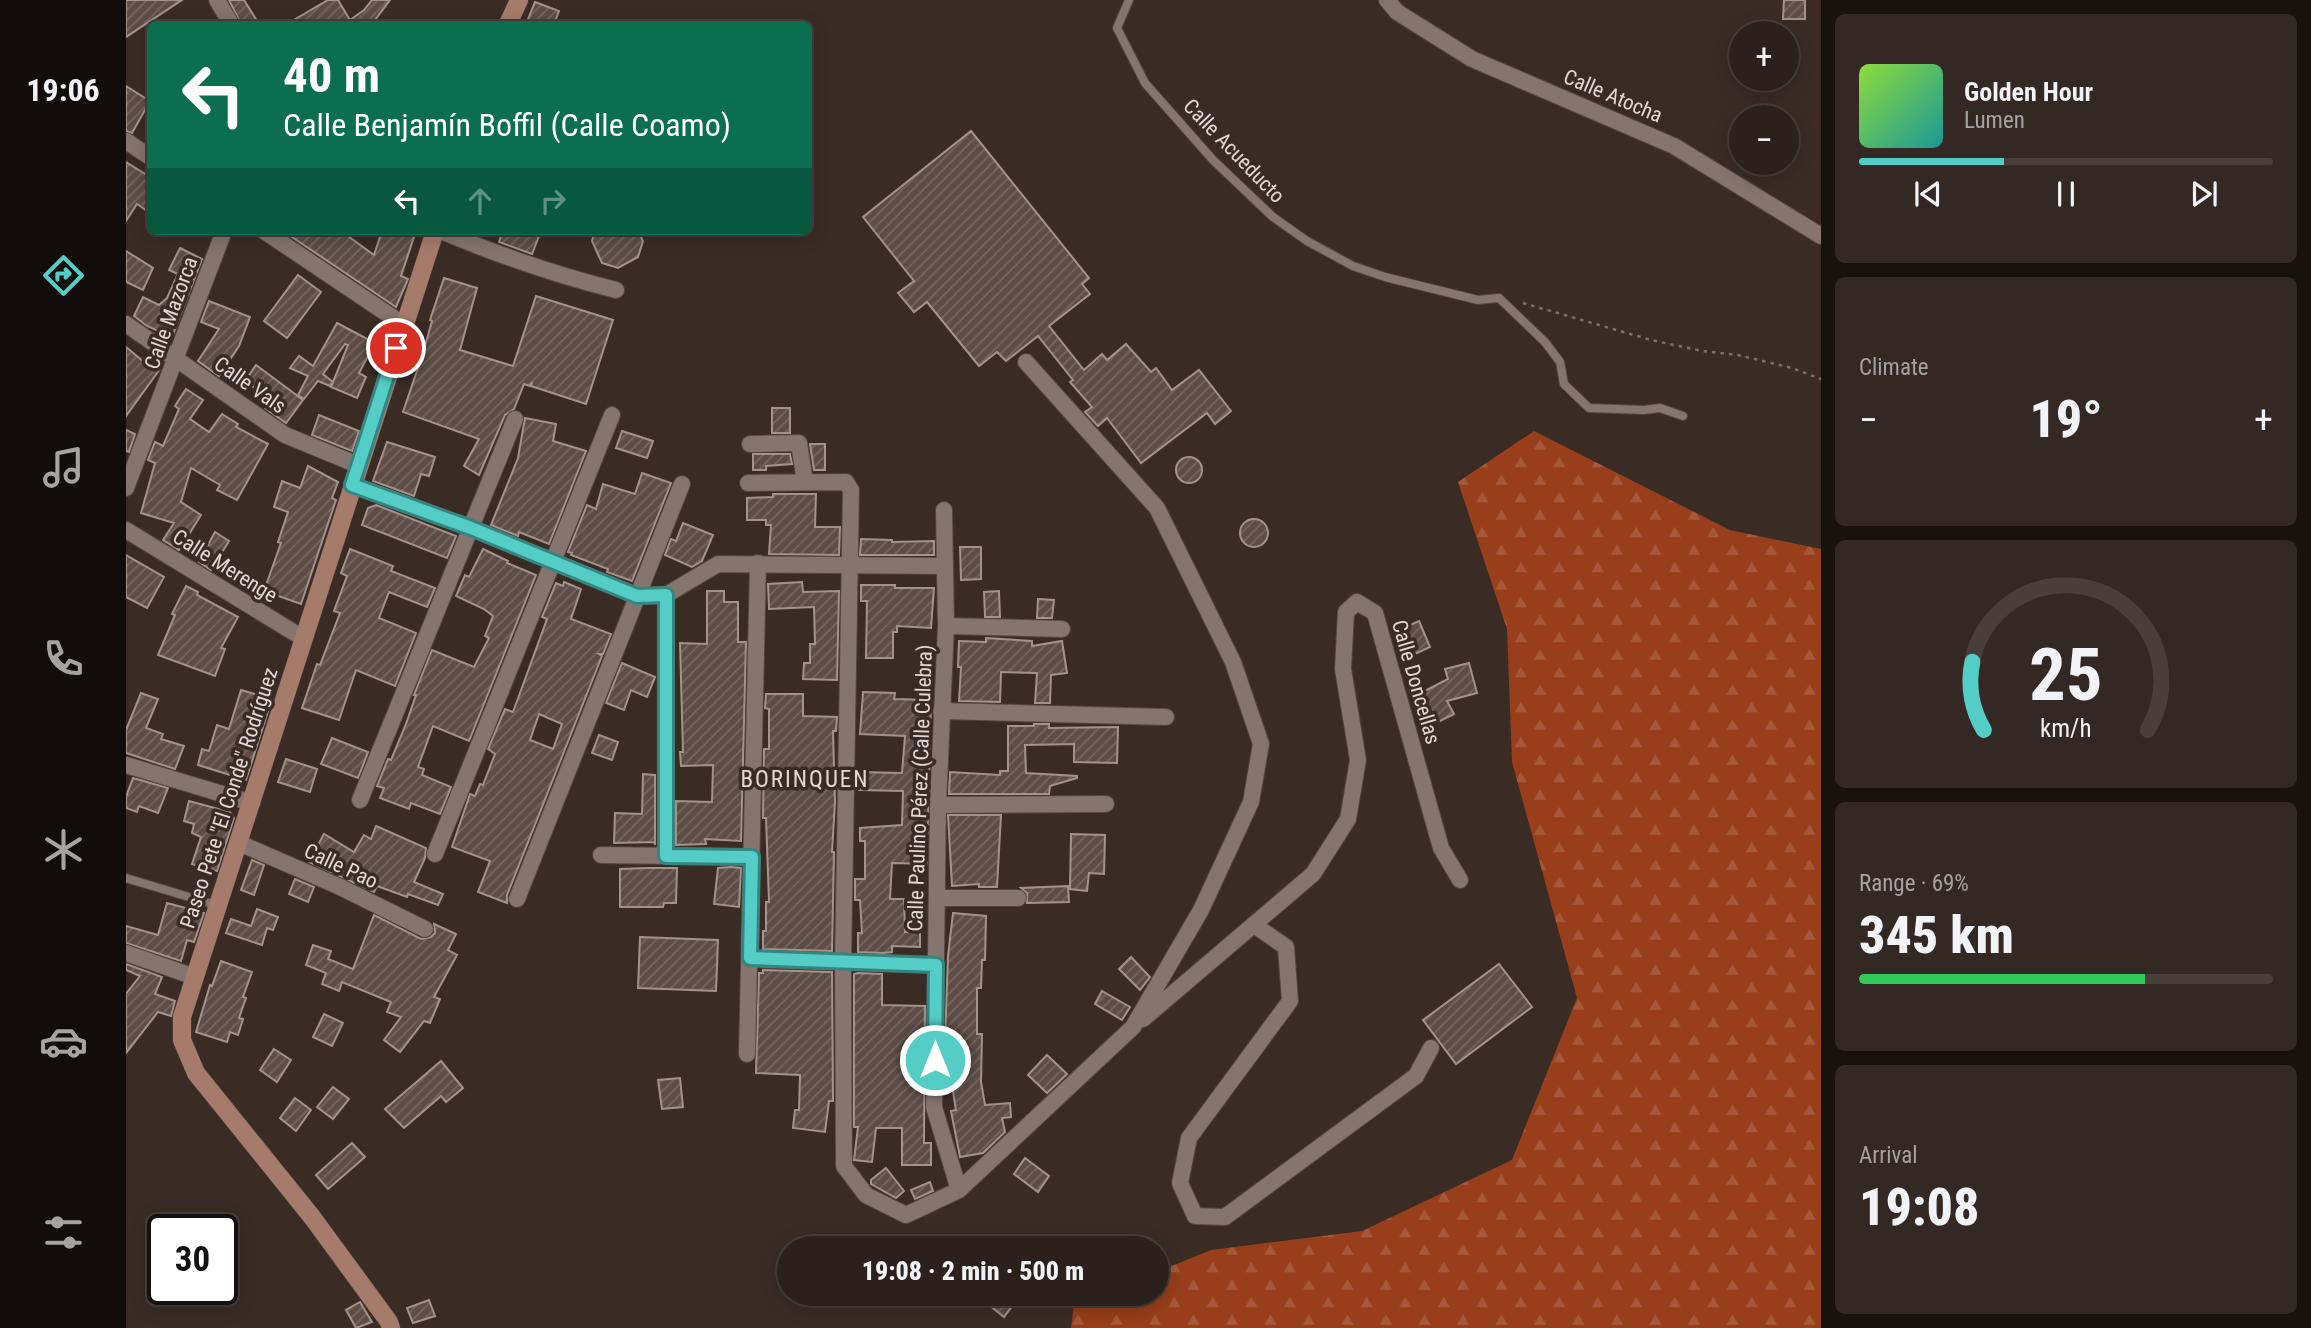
<!DOCTYPE html>
<meta charset="utf-8">
<style>
body{margin:0;font-family:"Roboto Condensed",sans-serif;background:#342825;color:#f1f3f6;height:100vh;display:flex;flex-direction:column;font-size:26px;white-space:nowrap}
*{box-sizing:border-box;margin:0}
p{font-size:23px;color:#a6a3a3}
.icon{flex:none;width:38px;height:38px;fill:none;stroke:currentColor;stroke-width:2;stroke-linecap:round;stroke-linejoin:round}
.map{position:relative;flex:1;overflow:hidden}
.drawer{display:flex;flex-direction:column;gap:14px;padding:14px;background:#18120f;width:490px}
.drawer>*{flex:none}
.banner{position:absolute;left:21px;top:21px;width:665px;height:214px;border-radius:10px;box-shadow:0 4px 18px #0003,0 0 0 2px #483e3b;background:#0b6e4f;color:#fff;overflow:hidden}
.fabs{position:absolute;left:1603px;top:21px;display:grid;gap:14px}
.fabs a{display:grid;place-items:center;width:70px;height:70px;border-radius:50%;background:#2c201c;box-shadow:0 4px 18px #0003,0 0 0 2px #483e3b;font-size:35px}
.speed{position:absolute;left:21px;top:1214px;display:flex;gap:14px;font-size:35px;font-weight:700;text-align:center}
.speed>*{display:grid;place-content:center;width:91px;height:91px;border-radius:50%;background:#2c201c;box-shadow:0 4px 18px #0003,0 0 0 2px #483e3b;line-height:1}
.speed .limit{border:4px solid #111;border-radius:10px;background:#fff;color:#111}
.pin{position:absolute;display:grid;place-items:center;width:60px;height:60px;color:#fff;margin:-30px;border:4px solid #fff;border-radius:50%;box-shadow:0 2px 7px #0007}
.me{position:absolute;width:77px;margin:-38px;rotate:0deg;stroke-linejoin:round;filter:drop-shadow(0 0 5px #0008)}
.turn{display:flex;align-items:center;gap:24px;height:147px;padding:0 21px;font-size:32px}
.turn .icon{width:91px;height:91px;stroke-width:2.5}
.turn b{display:block;font-size:49px;line-height:60px}
.lanes{display:flex;align-items:center;height:66px;padding:0 21px;background:#0003;justify-content:center;gap:35px;direction:ltr}
.lanes .off{opacity:.35}
.big{font-size:52px;font-weight:800;line-height:1.1}
.drawer .tile{flex:1;display:flex;flex-direction:column;justify-content:center;gap:10px;min-width:0;padding:0 24px;border-radius:10px;background:#342825}
.drawer .dial{align-items:center;gap:0}
.dial svg{height:182px;overflow:visible;fill:none;stroke:#483e3b;stroke-width:7;stroke-linecap:round;text-anchor:middle}
.dial text{fill:#f1f3f6;stroke:none}
.song{display:flex;align-items:center;gap:21px}
.cover{width:84px;height:84px;border-radius:10px;background:linear-gradient(135deg,hsl(90 70% 55%),hsl(180 70% 35%))}
.played{height:7px;border-radius:4px;background:linear-gradient(90deg,#54cdc7 35%,#483e3b 35%)}
.keys{display:flex;justify-content:space-around;direction:ltr}
.heat{display:flex;justify-content:space-between;align-items:center;font-size:38px;direction:ltr}
.charge{height:10px;border-radius:5px;background:linear-gradient(90deg,#34c759 69%,#483e3b 0)}
.trip{position:absolute;left:651px;top:1236px;width:392px;height:70px;border-radius:35px;background:#2c201c;box-shadow:0 4px 18px #0003,0 0 0 2px #483e3b;font-weight:800;line-height:70px;text-align:center}
main{display:flex;flex:1;min-height:0}
.tab-bar{display:flex;flex-direction:column;width:126px;justify-content:space-around;align-items:center;background:#120d0b;color:#a6a3a3}
.tab-bar .icon{width:49px;height:49px}
.tab-bar .current{color:#54cdc7}
.tab-bar b{font-size:32px;color:#f1f3f6}
.map>svg:first-child{display:block}
.forest{fill:url(#forest-firs)}
.building{fill:url(#building-hatch);stroke:#a5928b;stroke-width:2;fill-rule:evenodd}
.lines{fill:none;stroke-linecap:round;stroke-linejoin:round}
.lane-casing{stroke:#534642;stroke-width:10}
.street-casing{stroke:#534642;stroke-width:18}
.secondary-casing{stroke:#534642;stroke-width:19}
.path{stroke:#7d706b;stroke-width:2.5;stroke-dasharray:3.5 5;stroke-linecap:butt}
.lane{stroke:#86746e;stroke-width:8}
.street{stroke:#86746e;stroke-width:16}
.secondary{stroke:#a67b6c;stroke-width:18}
.route-casing{stroke:#378581;stroke-width:18}
.route{stroke:#54cdc7;stroke-width:12}
.labels{text-anchor:middle;stroke-width:7;stroke-linejoin:round;paint-order:stroke}
.street-label{font-size:21px;fill:#e3d8d5;stroke:#3a2b25}
.neighbourhood-label{font-size:23px;letter-spacing:2px;fill:#e3d8d5;stroke:#3a2b25}
</style>
<main>
<nav class="tab-bar">
<b>19:06</b>
<svg class="icon current" aria-label="directions" viewBox="0 0 24 24"><path d="M12 3l9 9-9 9-9-9zM9 14v-3h6M13 9l2 2-2 2"/></svg>
<svg class="icon" aria-label="music" viewBox="0 0 24 24"><path d="M9 18V5l10-2v13"/><circle cx="6" cy="18" r="3"/><circle cx="16" cy="16" r="3"/></svg>
<svg class="icon" aria-label="phone" viewBox="0 0 24 24"><path d="M5 4h4l2 5-3 2q2 4 5 5l2-3 5 2v4C11 20 4 13 5 4z"/></svg>
<svg class="icon" aria-label="climate" viewBox="0 0 24 24"><path d="M12 3v18M4 7l16 10M4 17L20 7"/></svg>
<svg class="icon" aria-label="car" viewBox="0 0 24 24"><path d="M5 17H2v-5l4-1 3-4h7l3 4 3 1v5h-3M9 17h6M6 11h13"/><circle cx="7" cy="17" r="2"/><circle cx="17" cy="17" r="2"/></svg>
<svg class="icon" aria-label="filters" viewBox="0 0 24 24"><path d="M4 7h16M4 17h16"/><circle cx="9" cy="7" r="2"/><circle cx="15" cy="17" r="2"/></svg>
</nav>
<div class="map">
<svg width="1695" height="1328" viewBox="0 0 1695 1328">
<defs>
<pattern id="forest-firs" width="22" height="20" patternUnits="userSpaceOnUse" patternTransform="scale(1.75)"><rect width="22" height="20" fill="#983e1a"/><path d="M5 1l3.5 6h-7zM16 11l3.5 6h-7z" fill="#a6593a"/></pattern>
<pattern id="building-hatch" width="6" height="6" patternUnits="userSpaceOnUse" patternTransform="scale(1.75)"><rect width="6" height="6" fill="#5e4d47"/><path d="M-1 1l2-2M0 6l6-6M5 7l2-2" fill="none" stroke="#756661"/></pattern>
</defs>
<rect width="100%" height="100%" fill="#3a2b25"/>
<polygon class="forest" points="1408,431 1604,530 1695,549 1695,1328 945,1328 948,1304 976,1293 1031,1293 1031,1272 1085,1250 1236,1231 1386,1160 1451,998 1386,762 1381,629 1332,482"/>
<g class="building">
<polygon points="0,0 56,0 0,37"/>
<polygon points="103,0 118,0 133,24 115,24"/>
<polygon points="202,0 212,0 224,20 238,10 246,0 264,0 246,24 161,24"/>
<polygon points="1658,0 1679,0 1679,19 1657,19"/>
<polygon points="409,2 433,11 428,24 400,24"/>
<polygon points="0,86 24,101 6,133 0,131"/>
<polygon points="845,131 963,278 956,284 964,294 923,326 958,370 976,354 981,360 1000,344 1025,372 1030,368 1046,390 1073,370 1105,411 1089,424 1081,413 1015,463 981,418 972,426 959,412 966,407 944,382 947,380 912,336 880,361 871,352 853,366 801,302 788,312 772,293 788,281 737,217"/>
<polygon points="0,162 24,177 24,213 11,204 0,221"/>
<polygon points="157,231 215,231 248,255 256,231 290,231 275,276 282,279 270,307"/>
<polygon points="377,231 415,231 406,254 373,242"/>
<polygon points="469,231 512,231 517,241 512,257 492,268 476,263 466,241"/>
<polygon points="54,248 76,259 46,337 21,326 8,316 17,297 33,305 41,298 52,274 43,270"/>
<polygon points="0,251 27,268 17,290 0,282"/>
<polygon points="172,275 195,292 161,338 138,321"/>
<polygon points="318,278 351,288 334,350 387,366 410,296 487,320 460,404 405,386 406,382 404,386 398,384 388,409 379,415 353,475 338,466 353,439 277,412 294,362 286,360 291,344 299,346 306,321 304,320"/>
<polygon points="83,301 124,317 113,346 93,376 72,361 93,329 75,322"/>
<polygon points="211,323 249,343 233,373 240,377 231,398 205,387 222,345 219,344 197,374 207,382 204,386 192,381 178,399 172,395 182,376 164,368 173,356 187,366"/>
<polygon points="0,347 18,362 21,358 34,369 0,416"/>
<polygon points="130,365 177,400 160,423 139,408 145,400 119,381"/>
<polygon points="60,389 77,400 64,419 83,432 96,414 112,424 110,427 142,444 111,500 91,490 94,485 65,468 55,502 75,515 53,550 37,540 48,523 15,513 29,463 22,460 29,442 37,446 53,409 49,406"/>
<rect x="646" y="408" width="18" height="25"/>
<polygon points="193,415 233,431 226,451 186,435"/>
<polygon points="399,418 430,424 427,441 460,451 423,544 393,532 392,536 365,525 392,458"/>
<polygon points="0,430 9,434 3,452 0,451"/>
<polygon points="496,431 527,441 521,458 490,448"/>
<polygon points="261,442 309,457 303,476 295,474 288,496 247,481"/>
<polygon points="684,444 699,444 699,470 688,470"/>
<polygon points="627,454 664,454 666,464 640,466 640,470 627,470"/>
<circle cx="1063" cy="470" r="13"/>
<polygon points="182,466 212,482 206,498 210,500 175,604 138,591 155,543 152,542 162,512 148,507 156,481 174,488"/>
<polygon points="516,473 545,483 506,581 481,572 482,569 445,555 446,553 442,552 461,505 470,509 477,484 509,494"/>
<polygon points="647,494 690,494 689,527 714,527 713,555 643,554 645,525 640,525 640,520 621,520 621,498 647,497"/>
<polygon points="250,505 330,536 321,558 236,525 242,508"/>
<circle cx="1128" cy="533" r="14"/>
<polygon points="557,523 587,535 576,561 566,567 539,555 545,539 550,541"/>
<polygon points="89,532 103,541 85,570 73,562"/>
<polygon points="735,539 766,540 766,542 808,541 808,555 734,555"/>
<polygon points="834,547 855,547 855,579 835,580"/>
<polygon points="224,549 267,566 265,571 309,588 301,607 263,592 253,618 290,633 269,686 230,670 213,720 176,708 191,664 194,665 214,613 208,611 221,576 215,573"/>
<polygon points="357,549 382,561 381,563 410,575 343,741 307,726 292,767 298,769 296,775 325,787 314,814 285,803 283,809 254,798 258,788 251,786 262,759 265,760 280,724 290,695 288,695 306,650 348,667 363,638 359,636 367,616 358,609 330,596 339,575 343,577"/>
<polygon points="0,555 38,577 21,608 0,597"/>
<path d="M438,582l17,7 -10,30 40,15 -8,20h-4l3,2 -95,239v8l-29,-11 12,-31 -38,-14 18,-53 5,2 5,-12 3,1 12,-31 -7,-5 17,-40 8,3 34,-93 -5,-2 14,-34 7,3zM413,714l23,10 -9,25 -23,-9z"/>
<polygon points="676,582 677,592 713,591 711,680 677,679 678,663 684,663 684,644 689,644 688,607 643,609 642,584"/>
<polygon points="735,585 769,585 769,588 808,588 805,628 771,626 771,632 767,632 767,658 740,658 741,601 735,601"/>
<polygon points="60,586 72,592 71,595 112,617 95,648 99,649 89,676 32,655 49,615 46,614"/>
<polygon points="581,591 598,591 598,602 612,602 612,642 620,642 615,841 579,839 580,844 550,845 550,801 586,802 587,765 555,766 554,752 557,752 554,643 581,644"/>
<polygon points="873,591 874,617 859,617 858,592"/>
<polygon points="912,599 928,600 926,618 911,618"/>
<polygon points="1293,621 1304,647 1287,655 1275,629"/>
<polygon points="860,638 906,641 906,646 936,641 941,673 925,675 924,703 909,703 911,673 875,672 874,702 833,701 835,667 832,667 833,641 860,642"/>
<polygon points="496,663 529,677 521,697 505,690 498,710 480,703"/>
<polygon points="1343,663 1351,693 1321,701 1328,714 1304,726 1289,696 1322,679 1319,669"/>
<polygon points="115,690 146,699 120,780 72,765 76,749 83,751 91,725 103,729"/>
<polygon points="737,692 769,693 768,699 805,700 801,864 766,863 764,899 778,899 779,932 794,932 794,947 766,946 766,952 757,953 732,952 732,933 736,933 734,900 729,900 729,879 739,879 739,841 734,841 734,828 776,825 777,791 733,790 733,772 776,773 779,736 734,734"/>
<polygon points="15,693 32,699 20,728 37,734 35,739 58,746 49,769 0,753 0,730"/>
<polygon points="640,694 677,694 677,716 711,717 710,731 707,731 709,802 706,852 708,852 706,951 637,949 637,931 640,931 640,902 643,902 640,818 637,818 638,749 643,749 643,709 639,708"/>
<polygon points="908,724 923,724 923,728 992,727 991,763 948,762 948,744 899,745 900,773 951,776 951,778 924,786 923,794 823,794 824,772 874,775 874,771 882,771 882,726 908,726"/>
<polygon points="473,735 492,742 486,760 466,753"/>
<polygon points="206,738 242,752 232,778 195,764"/>
<polygon points="160,759 191,769 184,792 152,782"/>
<polygon points="517,774 529,775 529,845 528,842 488,843 489,813 516,814"/>
<polygon points="7,778 42,788 32,813 13,806 11,812 0,808 0,797"/>
<polygon points="63,801 104,812 108,818 91,871 66,864 75,837 66,833 68,824 58,821"/>
<polygon points="822,815 875,815 871,887 853,887 853,884 826,886"/>
<polygon points="250,826 300,848 299,858 288,882 317,894 312,905 282,894 281,897 251,886 248,892 183,862 198,834 228,852 238,835 245,839"/>
<polygon points="945,834 979,835 978,874 963,873 961,891 944,889"/>
<polygon points="126,860 138,865 128,895 115,890"/>
<polygon points="605,867 615,868 613,907 588,904 592,868"/>
<polygon points="522,868 551,868 550,903 538,903 537,907 494,907 494,869"/>
<polygon points="169,879 188,887 182,902 163,894"/>
<polygon points="942,886 943,902 901,903 901,893 895,888"/>
<polygon points="41,903 78,913 68,942 61,940 55,961 0,943 0,926 32,935"/>
<polygon points="131,909 152,917 147,930 141,928 136,945 100,933 105,919 125,926"/>
<polygon points="827,913 860,916 859,960 856,960 855,988 851,988 851,1034 856,1034 855,1082 859,1105 884,1103 885,1117 876,1118 879,1132 857,1153 834,1157 825,1111 830,1110 819,1042 822,956"/>
<polygon points="248,915 295,939 305,937 309,933 308,924 330,934 322,950 331,955 308,997 314,999 304,1023 298,1021 274,1052 258,1040 275,1017 261,1012 265,1002 216,982 213,991 196,984 200,973 180,965 187,945 205,951 202,959 227,969"/>
<polygon points="514,937 592,940 590,991 512,988"/>
<polygon points="1005,957 1024,977 1014,990 993,969"/>
<polygon points="95,961 126,972 117,997 120,998 113,1018 117,1019 112,1035 104,1032 101,1042 70,1032 84,985 86,986"/>
<polygon points="0,964 36,977 29,994 49,1001 45,1016 32,1012 0,1053 0,994 14,976 0,970"/>
<polygon points="1373,964 1406,1007 1330,1064 1297,1020"/>
<polygon points="637,970 706,972 707,1101 703,1101 699,1132 667,1128 669,1110 673,1110 674,1075 630,1073 633,973 637,973"/>
<polygon points="732,973 756,974 756,1005 799,1006 798,1143 805,1143 805,1165 776,1165 776,1128 750,1128 746,1162 728,1160 732,1127 728,1127 728,974"/>
<polygon points="976,991 1004,1007 996,1020 969,1004"/>
<polygon points="198,1014 217,1023 206,1046 187,1037"/>
<polygon points="148,1049 165,1060 151,1082 134,1070"/>
<polygon points="921,1055 941,1074 921,1093 902,1075"/>
<polygon points="315,1061 337,1088 320,1102 315,1096 278,1128 259,1109"/>
<polygon points="554,1078 557,1107 536,1109 532,1080"/>
<polygon points="207,1087 223,1099 207,1119 191,1107"/>
<polygon points="169,1098 185,1110 170,1131 154,1118"/>
<polygon points="226,1143 239,1157 202,1189 190,1175"/>
<polygon points="899,1158 923,1176 912,1192 888,1174"/>
<polygon points="760,1168 778,1191 770,1198 745,1184 745,1180"/>
<polygon points="804,1182 807,1191 789,1199 785,1190"/>
<polygon points="848,1293 896,1293 878,1317"/>
<polygon points="303,1300 309,1316 287,1323 281,1308"/>
<polygon points="234,1302 246,1322 230,1328 220,1310"/>
</g>
<g class="lines">
<g class="lane-casing">
<g id="lane">
<polyline points="1003,0 991,28 1019,83 1087,160 1147,217 1181,241 1227,266 1259,277 1352,300 1373,298 1419,342 1434,362 1438,384 1463,408 1518,410 1534,408 1557,416"/>
<polyline points="0,878 93,906"/>
</g>
</g>
<g class="street-casing">
<g id="street">
<polyline points="91,0 105,24"/>
<polyline points="1261,0 1271,12 1346,59 1548,146 1695,236"/>
<polyline points="0,141 24,157"/>
<polyline points="138,231 278,325"/>
<path d="M315,231c57,24 115,44 175,59"/>
<polyline points="0,324 159,435 232,465"/>
<polyline points="624,444 673,443 679,482"/>
<polyline points="622,483 720,482 725,490 717,963 718,1166 740,1195 780,1215 833,1190 1007,1027 1075,910 1125,802 1135,744 1107,662 1031,508 900,362"/>
<polyline points="226,485 345,528 511,596 540,595 592,564 819,566"/>
<polyline points="0,488 98,231"/>
<polyline points="818,510 820,626 812,805 808,1107 833,1190"/>
<polyline points="0,530 177,638"/>
<polyline points="820,626 936,629"/>
<polyline points="815,711 1040,717"/>
<polyline points="0,765 126,803"/>
<polyline points="234,800 389,419"/>
<polyline points="812,805 980,804"/>
<polyline points="113,843 212,886 299,929"/>
<polyline points="309,854 486,415"/>
<polyline points="475,855 626,857"/>
<polyline points="540,856 540,595"/>
<polyline points="812,898 892,898"/>
<polyline points="391,899 556,484"/>
<polyline points="1128,925 1160,947 1164,1001 1063,1138 1054,1183 1069,1216 1099,1217 1290,1076 1305,1048"/>
<polyline points="0,953 69,977"/>
<polyline points="624,959 810,965"/>
<polyline points="1017,1019 1187,874 1222,819 1232,760 1217,669 1220,612 1231,602 1249,613 1315,848 1334,880"/>
<polyline points="621,1054 632,563"/>
</g>
</g>
<g class="secondary-casing">
<g id="secondary">
<polyline points="382,24 393,0"/>
<polyline points="265,1328 263,1322 186,1217 70,1073 56,1040 56,1017 309,231"/>
</g>
</g>
<polyline class="path" points="1397,303 1525,340 1576,351 1612,355 1666,368 1695,379"/>
<use href="#lane" class="lane"/>
<use href="#street" class="street"/>
<use href="#secondary" class="secondary"/>
</g>
<g class="lines">
<g class="route-casing">
<polyline id="route" points="270,348 226,485 345,528 511,596 540,595 540,856 626,857 624,958 810,965 809,1060"/>
</g>
<use href="#route" class="route"/>
</g>
<g class="labels">
<g class="street-label">
<text transform="translate(1487 96) rotate(23)" y="7">Calle Atocha</text>
<text transform="translate(1108 151) rotate(46)" y="7">Calle Acueducto</text>
<text transform="translate(45 313) rotate(-70)" y="7">Calle Mazorca</text>
<text transform="translate(124 385) rotate(35)" y="7">Calle Vals</text>
<text transform="translate(99 566) rotate(32)" y="7">Calle Merenge</text>
<text transform="translate(1290 682) rotate(74)" y="7">Calle Doncellas</text>
<text transform="translate(794 788) rotate(-88)" y="7">Calle Paulino Pérez (Calle Culebra)</text>
<text transform="translate(103 798) rotate(-72)" y="7">Paseo Pete "El Conde" Rodríguez</text>
<text transform="translate(215 866) rotate(25)" y="7">Calle Pao</text>
</g>
<g class="neighbourhood-label">
<text x="679" y="787">BORINQUEN</text>
</g>
</g>
</svg>
<div class="fabs">
<a>+</a>
<a>−</a>
</div>
<div class="speed"><div class="limit">30</div></div>
<div class="pin" style="left:270px;top:348px;background:#d93025"><svg class="icon" aria-label="arrive" viewBox="0 0 24 24"><path d="M6 21V4h12l-3 4 3 4H6"/></svg></div>
<svg class="me" style="left:809px;top:1060px" viewBox="-20 -20 40 40"><circle r="17" fill="#54cdc7" stroke="#fff" stroke-width="3"/><path d="M0-11L8 9 0 5-8 9z" fill="#fff"/></svg>
<div class="trip">19:08 · 2 min · 500 m</div>
<div class="banner">
<div class="turn"><svg class="icon" aria-label="left" viewBox="0 0 24 24"><path d="M17 20v-9H6M10 6l-5 5 5 5"/></svg><div><b>40 m</b>Calle Benjamín Boffil (Calle Coamo)</div></div>
<div class="lanes"><svg class="icon" aria-label="left" viewBox="0 0 24 24"><path d="M17 20v-9H6M10 6l-5 5 5 5"/></svg><svg class="icon off" aria-label="ahead" viewBox="0 0 24 24"><path d="M12 20V5M6 11l6-6 6 6"/></svg><svg class="icon off" aria-label="right" viewBox="0 0 24 24"><path d="M7 20v-9h11M14 6l5 5-5 5"/></svg></div>
</div>
</div>
<section class="drawer">
<div class="tile">
<div class="song"><i class="cover"></i><div><b>Golden Hour</b><p>Lumen</p></div></div>
<div class="played"></div>
<div class="keys"><svg class="icon" aria-label="previous" viewBox="0 0 24 24"><path d="M18 5L8 12l10 7zM5 5v14"/></svg><svg class="icon" aria-label="pause" viewBox="0 0 24 24"><path d="M8 5v14M16 5v14"/></svg><svg class="icon" aria-label="next" viewBox="0 0 24 24"><path d="M6 5l10 7-10 7zM19 5v14"/></svg></div>
</div>
<div class="tile"><p>Climate</p>
<div class="heat"><a>−</a><b class="big">19°</b><a>+</a></div>
</div>
<div class="tile dial"><svg viewBox="0 0 100 80">
<path d="M14 69A42 42 0 1 1 86 69"/>
<path d="M14 69A42 42 0 0 1 9 39" stroke="#54cdc7"/>
<text x="50" y="56" font-size="32" font-weight="700">25</text>
<text x="50" y="72" font-size="11">km/h</text>
</svg></div>
<div class="tile"><p>Range · 69%</p><b class="big">345 km</b><div class="charge"></div></div>
<div class="tile"><p>Arrival</p><b class="big">19:08</b></div>
</section>
</main>
